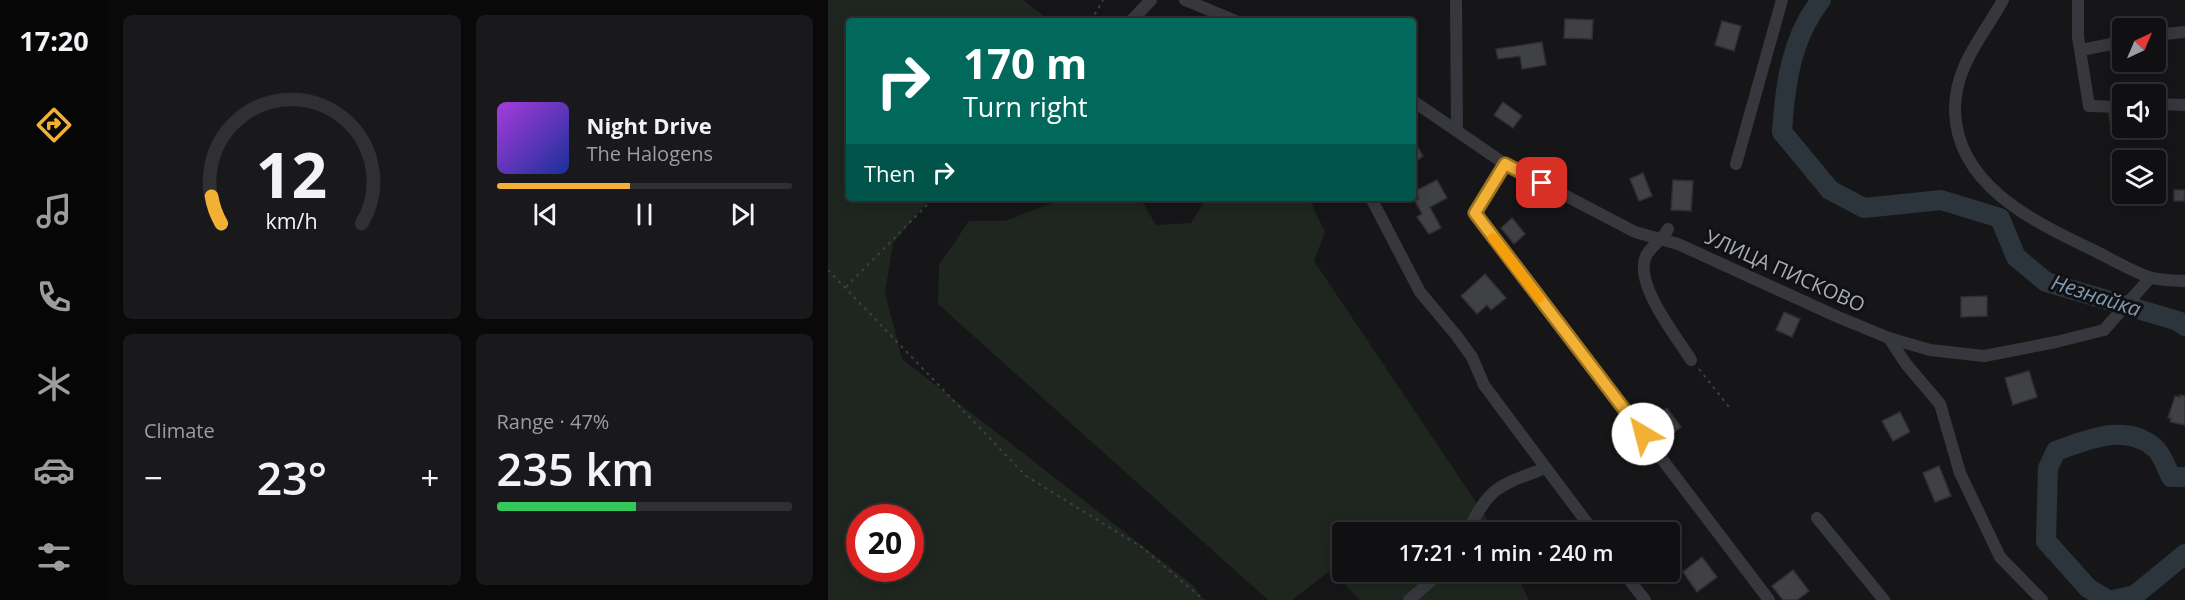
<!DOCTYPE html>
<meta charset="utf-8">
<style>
body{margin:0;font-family:"Open Sans",sans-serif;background:#19191b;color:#f1f3f6;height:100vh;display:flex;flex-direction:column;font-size:22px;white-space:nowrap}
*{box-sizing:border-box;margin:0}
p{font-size:20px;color:#9c9d9f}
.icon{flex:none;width:33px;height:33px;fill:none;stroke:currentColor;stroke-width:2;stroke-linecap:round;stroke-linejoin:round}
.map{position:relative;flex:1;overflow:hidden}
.drawer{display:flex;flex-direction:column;gap:15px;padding:15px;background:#09090a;width:720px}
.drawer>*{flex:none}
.top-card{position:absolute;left:18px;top:18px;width:570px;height:183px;border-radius:6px;box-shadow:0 3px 15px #0003,0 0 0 2px #303032;background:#00695c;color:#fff;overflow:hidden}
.needle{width:39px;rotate:44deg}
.buttons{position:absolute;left:1284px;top:18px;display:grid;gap:12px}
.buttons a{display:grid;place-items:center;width:54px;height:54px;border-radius:6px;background:#101012;box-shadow:0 3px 15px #0003,0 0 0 2px #303032;font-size:30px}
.speed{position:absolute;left:18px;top:504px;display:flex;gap:12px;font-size:30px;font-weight:700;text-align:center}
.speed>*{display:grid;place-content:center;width:78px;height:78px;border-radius:50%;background:#101012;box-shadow:0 3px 15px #0003,0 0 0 2px #303032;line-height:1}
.speed .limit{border:9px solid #d22;background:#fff;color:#111}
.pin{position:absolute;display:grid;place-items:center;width:51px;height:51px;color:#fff;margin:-26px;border-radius:12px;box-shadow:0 3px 9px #0006}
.me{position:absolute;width:66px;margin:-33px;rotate:323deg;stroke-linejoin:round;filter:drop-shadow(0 0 4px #0008)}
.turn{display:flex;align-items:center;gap:21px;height:126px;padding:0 18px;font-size:27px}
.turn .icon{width:78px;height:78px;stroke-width:2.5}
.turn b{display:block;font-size:42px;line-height:51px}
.then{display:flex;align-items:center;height:57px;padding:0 18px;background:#0003;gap:12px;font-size:22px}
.big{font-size:45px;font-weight:600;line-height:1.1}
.drawer .tile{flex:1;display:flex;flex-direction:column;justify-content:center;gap:9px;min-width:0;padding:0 21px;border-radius:9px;background:#19191b}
.drawer .dial{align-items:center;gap:0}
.dial svg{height:156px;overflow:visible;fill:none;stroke:#303032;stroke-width:7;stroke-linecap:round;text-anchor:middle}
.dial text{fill:#f1f3f6;stroke:none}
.song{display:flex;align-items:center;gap:18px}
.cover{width:72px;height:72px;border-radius:9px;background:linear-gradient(135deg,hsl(280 70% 55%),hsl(230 70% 35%))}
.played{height:6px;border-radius:3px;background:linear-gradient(90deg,#f2b134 45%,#303032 45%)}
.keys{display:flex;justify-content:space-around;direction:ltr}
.heat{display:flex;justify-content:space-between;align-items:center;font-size:33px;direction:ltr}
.charge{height:9px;border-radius:4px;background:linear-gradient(90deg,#34c759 47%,#303032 0)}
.drawer .tiles{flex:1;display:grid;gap:15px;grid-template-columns:repeat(2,1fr)}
.trip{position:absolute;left:504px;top:522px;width:348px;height:60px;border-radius:6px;background:#101012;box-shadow:0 3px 15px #0003,0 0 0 2px #303032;font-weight:600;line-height:60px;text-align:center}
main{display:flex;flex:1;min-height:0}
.tabs{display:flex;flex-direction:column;width:108px;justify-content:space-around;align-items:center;background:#060607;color:#9c9d9f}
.tabs .icon{width:42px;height:42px}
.tabs .on{color:#f2b134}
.tabs b{font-size:27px;color:#f1f3f6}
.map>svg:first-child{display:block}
.green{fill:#1e261f;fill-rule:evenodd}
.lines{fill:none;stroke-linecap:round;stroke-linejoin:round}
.river{stroke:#2c353c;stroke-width:20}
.building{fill:#404145;stroke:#303034;stroke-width:1.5}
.path{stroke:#3d3f44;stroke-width:2;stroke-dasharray:3 4.5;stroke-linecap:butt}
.minor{stroke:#37383d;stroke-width:12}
.route-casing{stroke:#9d7322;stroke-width:15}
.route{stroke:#f2b134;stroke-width:10}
.slow{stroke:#f59e0b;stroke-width:10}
.labels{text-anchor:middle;stroke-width:6;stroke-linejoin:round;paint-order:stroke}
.street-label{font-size:20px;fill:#a8adb8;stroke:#111113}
.water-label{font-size:21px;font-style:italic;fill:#7f9bb3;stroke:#111113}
</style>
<main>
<nav class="tabs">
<b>17:20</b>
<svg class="icon on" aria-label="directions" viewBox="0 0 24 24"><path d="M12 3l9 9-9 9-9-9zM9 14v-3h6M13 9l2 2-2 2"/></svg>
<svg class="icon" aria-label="music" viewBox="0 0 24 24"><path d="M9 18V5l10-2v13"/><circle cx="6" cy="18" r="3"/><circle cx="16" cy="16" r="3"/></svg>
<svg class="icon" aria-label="phone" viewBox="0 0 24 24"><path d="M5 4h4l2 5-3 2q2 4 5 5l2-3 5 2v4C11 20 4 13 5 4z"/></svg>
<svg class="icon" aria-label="climate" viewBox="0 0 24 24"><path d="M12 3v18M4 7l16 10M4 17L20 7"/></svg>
<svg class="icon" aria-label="car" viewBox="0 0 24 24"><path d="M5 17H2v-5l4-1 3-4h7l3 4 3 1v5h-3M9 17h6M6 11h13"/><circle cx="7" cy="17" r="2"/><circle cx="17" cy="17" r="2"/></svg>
<svg class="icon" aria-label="filters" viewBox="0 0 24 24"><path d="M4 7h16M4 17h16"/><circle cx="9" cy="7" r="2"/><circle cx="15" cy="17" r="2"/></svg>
</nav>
<section class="drawer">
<div class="tiles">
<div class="tile dial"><svg viewBox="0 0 100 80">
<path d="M14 69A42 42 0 1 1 86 69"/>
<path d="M14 69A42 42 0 0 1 9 55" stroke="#f2b134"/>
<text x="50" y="56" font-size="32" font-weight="700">12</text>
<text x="50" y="72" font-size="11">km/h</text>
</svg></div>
<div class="tile">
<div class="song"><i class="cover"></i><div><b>Night Drive</b><p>The Halogens</p></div></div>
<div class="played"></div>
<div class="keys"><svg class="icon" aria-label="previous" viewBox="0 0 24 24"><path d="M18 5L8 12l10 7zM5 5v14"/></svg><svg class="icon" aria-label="pause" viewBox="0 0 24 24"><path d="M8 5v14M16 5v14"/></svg><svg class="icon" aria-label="next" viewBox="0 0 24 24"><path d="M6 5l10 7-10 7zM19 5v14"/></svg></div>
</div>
<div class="tile"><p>Climate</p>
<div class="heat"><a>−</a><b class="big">23°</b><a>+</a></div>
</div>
<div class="tile"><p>Range · 47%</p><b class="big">235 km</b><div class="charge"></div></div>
</div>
</section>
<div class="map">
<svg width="1357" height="600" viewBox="0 0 1357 600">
<rect width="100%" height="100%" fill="#161618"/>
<g class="green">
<path d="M0,0h195l27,21h-201v177h82l-38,45 -8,50 17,66 292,227 9,14h-375zM32,518h50v50h-50z"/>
<polygon points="237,198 312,198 328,225 363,223 378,198 481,198 497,232 486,261 668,532 514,532 514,572 687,572 701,600 532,600 503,570 464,600 440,600 110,304 111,265 141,221 177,221"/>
</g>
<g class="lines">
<g class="river">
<path d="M993,0c-30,38 -36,85 -39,132l48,58 34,18 77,-8 59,18 16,39 30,25 132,39 7,5"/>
<path d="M1280,600l-20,-12 -42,-47 2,-73 8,-17c31,-11 70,-29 99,-3 7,6 12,21 16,29h14"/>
<polyline points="1285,600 1307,595 1357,554"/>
</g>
</g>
<g class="building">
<polygon points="737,19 765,20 764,39 736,38"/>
<polygon points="894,21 913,26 906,51 887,45"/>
<polygon points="714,42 718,65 694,69 692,56 670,59 668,49"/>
<polygon points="675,102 694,116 685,128 666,115"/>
<polygon points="1294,110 1294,128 1306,128 1307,131 1284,134 1281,113"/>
<polygon points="585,139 595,156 585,163"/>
<polygon points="815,173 824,196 811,201 802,179"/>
<polygon points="609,180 619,198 602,207 613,228 601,234 589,217 594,214 587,201 591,199 587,191"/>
<polygon points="845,180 865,181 863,211 843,210"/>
<polygon points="1346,190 1357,190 1356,201 1346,201"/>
<polygon points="684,218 697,234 686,244 673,228"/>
<polygon points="657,274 678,298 663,310 659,305 649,314 633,296"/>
<polygon points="1159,296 1159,316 1133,317 1133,297"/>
<polygon points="956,312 972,319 964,337 948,330"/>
<polygon points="1201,371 1209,397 1185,405 1177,378"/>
<polygon points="1352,395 1357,396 1357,425 1342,422 1343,418 1340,418 1347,396 1352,397"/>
<polygon points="839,408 853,427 834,441 820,421"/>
<polygon points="1072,412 1082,432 1065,441 1054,421"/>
<polygon points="1111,466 1123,496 1107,502 1095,473"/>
<polygon points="874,557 889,577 869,592 855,572"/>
<polygon points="965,570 981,591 969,600 955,600 944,586"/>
<polygon points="728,572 746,572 732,580"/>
</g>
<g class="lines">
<g class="path">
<polyline points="263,21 275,0"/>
<polyline points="0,270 198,476 315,548 376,600"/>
<polyline points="18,287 106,198"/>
<polyline points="871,369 901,407"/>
</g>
<g class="minor">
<polyline points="357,0 408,21"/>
<polyline points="628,0 629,131"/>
<path d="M1175,0c-20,36 -49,67 -48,111 2,76 82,112 140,140 18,9 36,20 54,26 11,4 25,3 36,4"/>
<polyline points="1250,0 1250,37 1261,106 1294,107"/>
<polyline points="303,21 323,0"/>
<polyline points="1328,35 1357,32"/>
<polyline points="1253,50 1294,42"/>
<polyline points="585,101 677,164 807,232 850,244 1010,317 1061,338 1102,350 1156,356 1228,342 1276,330 1322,278"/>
<polyline points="1328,104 1357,105"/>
<polyline points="677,164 647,213 941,600"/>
<polyline points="908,164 954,0"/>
<path d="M543,198l49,94 36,43 16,22 12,28 62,83c-48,18 -55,17 -79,64"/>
<path d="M840,229c-5,10 -15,16 -21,25 -16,27 30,83 44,106"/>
<polyline points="1061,338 1078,364 1112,404 1132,473 1172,557 1214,600"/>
<polyline points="718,468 766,532"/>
<polyline points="989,518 1056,600"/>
<polyline points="795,572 817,600"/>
<polyline points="581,600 613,572"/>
</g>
</g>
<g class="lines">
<g class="route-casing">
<polyline id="route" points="714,183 677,164 647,213 815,434"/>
</g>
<use href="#route" class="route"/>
<polyline class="slow" points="665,238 711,298"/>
</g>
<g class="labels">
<g class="street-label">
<text transform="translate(957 271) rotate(24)" y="7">УЛИЦА ПИСКОВО</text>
</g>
<g class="water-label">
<text transform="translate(1268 296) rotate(18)" y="7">Незнайка</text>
</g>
</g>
</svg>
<div class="buttons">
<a><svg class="needle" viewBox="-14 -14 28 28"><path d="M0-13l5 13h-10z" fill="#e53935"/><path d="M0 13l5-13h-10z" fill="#9c9d9f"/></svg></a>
<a><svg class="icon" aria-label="sound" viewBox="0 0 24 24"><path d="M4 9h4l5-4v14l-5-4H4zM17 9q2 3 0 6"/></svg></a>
<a><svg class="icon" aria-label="layers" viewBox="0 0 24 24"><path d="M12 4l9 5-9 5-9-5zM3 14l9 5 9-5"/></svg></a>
</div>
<div class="speed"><div class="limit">20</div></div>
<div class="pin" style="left:714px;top:183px;background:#d93025"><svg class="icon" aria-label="arrive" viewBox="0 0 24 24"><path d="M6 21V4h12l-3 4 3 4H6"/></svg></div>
<svg class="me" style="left:815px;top:434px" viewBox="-20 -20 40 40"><circle r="19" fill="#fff"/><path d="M0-13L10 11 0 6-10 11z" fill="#f2b134"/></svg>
<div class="trip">17:21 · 1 min · 240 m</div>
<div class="top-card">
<div class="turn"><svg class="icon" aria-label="right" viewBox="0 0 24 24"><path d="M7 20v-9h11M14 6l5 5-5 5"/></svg><div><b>170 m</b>Turn right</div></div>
<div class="then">Then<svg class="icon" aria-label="right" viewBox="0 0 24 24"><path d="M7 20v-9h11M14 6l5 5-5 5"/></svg></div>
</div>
</div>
</main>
